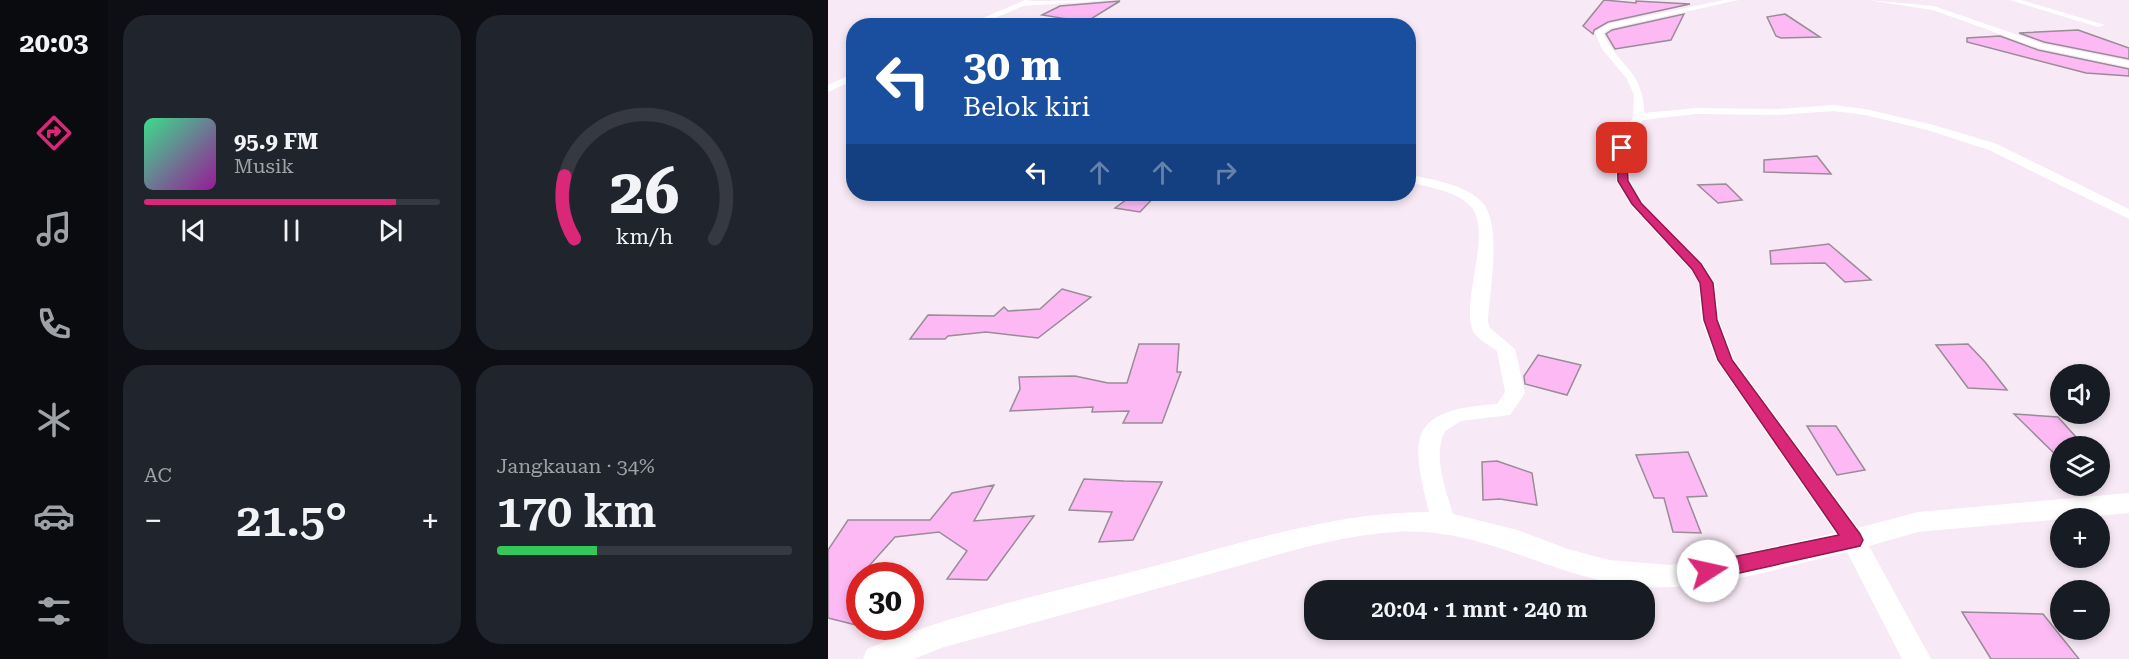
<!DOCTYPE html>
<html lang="id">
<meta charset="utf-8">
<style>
body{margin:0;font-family:"Roboto Serif",serif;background:#20242c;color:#f1f3f6;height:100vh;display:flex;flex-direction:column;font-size:22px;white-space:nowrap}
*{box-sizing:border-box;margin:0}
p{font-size:20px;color:#9ea1a6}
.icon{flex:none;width:33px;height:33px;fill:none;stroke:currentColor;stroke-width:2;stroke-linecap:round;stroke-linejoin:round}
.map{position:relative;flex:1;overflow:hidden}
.details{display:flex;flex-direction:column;gap:15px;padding:15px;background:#0d0f14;width:720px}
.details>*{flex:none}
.guide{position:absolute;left:18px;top:18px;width:570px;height:183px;border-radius:24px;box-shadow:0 3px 9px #0003;background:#1a4fa0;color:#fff;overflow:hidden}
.controls{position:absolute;left:1222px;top:364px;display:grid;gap:12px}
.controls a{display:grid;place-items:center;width:60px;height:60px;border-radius:50%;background:#171b24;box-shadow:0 3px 9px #0003;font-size:30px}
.speed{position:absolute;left:18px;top:562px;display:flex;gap:12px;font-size:30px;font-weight:700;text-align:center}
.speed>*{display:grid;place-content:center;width:78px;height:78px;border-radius:50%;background:#171b24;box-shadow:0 3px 9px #0003;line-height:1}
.speed .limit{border:9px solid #d22;background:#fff;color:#111}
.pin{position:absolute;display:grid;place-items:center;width:51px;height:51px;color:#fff;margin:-26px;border-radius:12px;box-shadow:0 3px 9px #0006}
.me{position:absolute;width:66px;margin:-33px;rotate:80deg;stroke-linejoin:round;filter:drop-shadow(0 0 4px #0008)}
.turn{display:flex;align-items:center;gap:21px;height:126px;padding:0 18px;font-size:27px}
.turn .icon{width:78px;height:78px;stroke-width:2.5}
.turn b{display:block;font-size:42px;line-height:51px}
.lanes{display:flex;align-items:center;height:57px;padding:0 18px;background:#0003;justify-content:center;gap:30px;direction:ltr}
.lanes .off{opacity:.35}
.big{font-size:45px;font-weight:600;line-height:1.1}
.details .widget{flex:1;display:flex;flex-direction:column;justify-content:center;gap:9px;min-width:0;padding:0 21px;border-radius:24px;background:#20242c}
.details .dial{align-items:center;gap:0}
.dial svg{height:156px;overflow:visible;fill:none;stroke:#363941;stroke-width:7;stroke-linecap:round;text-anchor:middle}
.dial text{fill:#f1f3f6;stroke:none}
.song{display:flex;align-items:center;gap:18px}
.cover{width:72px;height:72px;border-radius:9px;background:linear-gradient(135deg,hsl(150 70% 55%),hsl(300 70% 35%))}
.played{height:6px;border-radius:3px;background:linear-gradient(90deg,#db2777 85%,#363941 85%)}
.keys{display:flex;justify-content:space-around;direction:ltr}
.heat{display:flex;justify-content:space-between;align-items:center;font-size:33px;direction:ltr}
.charge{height:9px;border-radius:4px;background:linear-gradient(90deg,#34c759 34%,#363941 0)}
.details .tiles{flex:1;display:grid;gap:15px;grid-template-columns:repeat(2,1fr)}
.trip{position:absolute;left:476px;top:580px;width:351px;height:60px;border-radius:24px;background:#171b24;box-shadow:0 3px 9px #0003;font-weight:600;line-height:60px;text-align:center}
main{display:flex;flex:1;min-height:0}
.dock{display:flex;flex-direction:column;width:108px;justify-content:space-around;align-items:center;background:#090b0e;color:#9ea1a6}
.dock .icon{width:42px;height:42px}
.dock .selected{color:#db2777}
.dock b{font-size:27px;color:#f1f3f6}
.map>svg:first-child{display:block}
.building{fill:#fcb9f4;stroke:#988c97;stroke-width:1.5}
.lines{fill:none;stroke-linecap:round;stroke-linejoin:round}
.street{fill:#fff;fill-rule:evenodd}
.route{fill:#db2777;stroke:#8e194d;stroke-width:1.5}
</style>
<main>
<nav class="dock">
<b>20:03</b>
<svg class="icon selected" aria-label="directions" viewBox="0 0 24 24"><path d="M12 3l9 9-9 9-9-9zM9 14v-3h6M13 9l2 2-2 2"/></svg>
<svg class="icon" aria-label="music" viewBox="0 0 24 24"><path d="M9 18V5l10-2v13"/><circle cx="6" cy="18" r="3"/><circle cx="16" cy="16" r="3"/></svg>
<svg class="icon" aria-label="phone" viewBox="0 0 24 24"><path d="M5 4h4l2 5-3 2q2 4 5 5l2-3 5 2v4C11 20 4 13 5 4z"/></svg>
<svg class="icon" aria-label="climate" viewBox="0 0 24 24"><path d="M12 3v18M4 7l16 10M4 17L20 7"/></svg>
<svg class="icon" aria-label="car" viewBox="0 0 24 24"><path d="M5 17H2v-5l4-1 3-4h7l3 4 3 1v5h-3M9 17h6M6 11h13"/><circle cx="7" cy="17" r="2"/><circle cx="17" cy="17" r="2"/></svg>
<svg class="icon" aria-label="filters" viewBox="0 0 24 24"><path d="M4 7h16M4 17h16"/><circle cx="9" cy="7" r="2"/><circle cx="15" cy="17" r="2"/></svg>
</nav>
<section class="details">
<div class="tiles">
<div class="widget">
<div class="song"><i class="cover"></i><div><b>95.9 FM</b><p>Musik</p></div></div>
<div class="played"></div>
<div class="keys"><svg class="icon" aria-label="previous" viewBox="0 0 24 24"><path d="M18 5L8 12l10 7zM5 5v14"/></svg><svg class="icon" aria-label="pause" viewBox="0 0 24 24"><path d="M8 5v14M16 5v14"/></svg><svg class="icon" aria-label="next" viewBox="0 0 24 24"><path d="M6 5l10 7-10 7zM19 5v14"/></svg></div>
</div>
<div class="widget dial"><svg viewBox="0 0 100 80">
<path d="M14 69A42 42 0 1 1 86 69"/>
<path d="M14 69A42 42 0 0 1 9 37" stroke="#db2777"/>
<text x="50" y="56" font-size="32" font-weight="700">26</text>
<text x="50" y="72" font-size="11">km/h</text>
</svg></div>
<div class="widget"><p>AC</p>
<div class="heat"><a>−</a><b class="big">21.5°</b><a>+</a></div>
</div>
<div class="widget"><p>Jangkauan · 34%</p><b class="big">170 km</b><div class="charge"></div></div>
</div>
</section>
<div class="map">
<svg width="1301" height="659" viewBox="0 0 1301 659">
<rect width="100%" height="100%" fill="#f7e9f5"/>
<g class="building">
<polygon points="776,0 808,3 808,1 862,4 780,22 766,30 765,34 755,26"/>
<polygon points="292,1 258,22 214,15 232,6"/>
<polygon points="856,14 843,40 787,49 778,34 784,30"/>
<polygon points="957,14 992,37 953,38 948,36 939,17"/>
<polygon points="1250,30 1301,48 1301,59 1216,42 1191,33"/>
<polygon points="1172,36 1210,50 1301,69 1301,76 1258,73 1139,42 1139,38"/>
<polygon points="989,156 1003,174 936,172 936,160"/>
<polygon points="898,184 914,200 890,203 870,185"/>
<polygon points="306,194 329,194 312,212 287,208"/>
<polygon points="1001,244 1043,280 1017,282 997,263 943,264 942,251"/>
<polygon points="234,289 263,297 210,338 158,332 120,336 117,339 82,339 100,315 166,316 176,307 180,311 212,309"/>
<polygon points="311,344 351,344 349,372 353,372 334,423 295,423 301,411 264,412 265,407 182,411 192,389 191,377 247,376 280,383 299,383"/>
<polygon points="1140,344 1157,362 1179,390 1140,388 1108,345"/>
<polygon points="710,355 753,365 739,395 697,384 696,376"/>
<polygon points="1186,414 1230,417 1257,447 1233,447 1233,460"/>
<polygon points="979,426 1008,426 1037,470 1009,475"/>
<polygon points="860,452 879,496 859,497 873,533 845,532 836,498 826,498 808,455"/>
<polygon points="669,461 704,473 709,505 672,499 655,500 654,462"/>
<polygon points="256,479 296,481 334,482 305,540 271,542 284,512 241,510"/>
<polygon points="166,485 146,521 206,516 159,580 119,579 139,551 111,532 67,537 32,576 32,626 0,618 0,550 20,520 102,520 124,493"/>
<polygon points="1134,612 1215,614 1251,659 1163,659"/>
</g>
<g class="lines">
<g class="street">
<polygon points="197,0 206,1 282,0 195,6 148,26 136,26"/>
<path d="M896,0h15l-128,28 -8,5c15,34 41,37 41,80l52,-5 82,1 56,-4 31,4 69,16 63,19 132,65v10l-140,-69 -62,-20 -62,-15 -31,-4 -56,4 -82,-1 -53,6 -15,28 2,33 12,21 63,65 10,16 4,36 15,40 124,169 60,-16 211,-19v20l-211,19 -49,14 62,113h-29l-55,-107c-78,18 -160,47 -239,30 -73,-15 -134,-55 -212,-50 -64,4 -125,25 -186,42 -89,25 -177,49 -266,73l-30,12h-51l4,-10c90,-37 186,-57 280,-81 93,-24 185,-56 282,-56 -20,-78 -19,-102 68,-108l8,-12 -8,-41c-7,-5 -20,-12 -24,-20 -13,-28 19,-96 -1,-123 -13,-17 -45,-21 -64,-26v-8c24,6 57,10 74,28 21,22 7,91 6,120l2,6 25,21 10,44 -15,22 -49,6 -16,10c-13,26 1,58 8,83l64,16 51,19 41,11 61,5 57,-8 108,-24 -119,-173 -15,-41 -2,-36 -8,-13 -59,-63 -16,-26v-33l17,-31 1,-22 -7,-16 -25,-30 -7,-17 13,-8z"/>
<polygon points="1039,0 1106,6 1215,44 1301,61 1301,67 1210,48 1105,10"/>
<polygon points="1181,0 1193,0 1277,25 1270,27"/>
<polygon points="26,73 26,80 0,92 0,85"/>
</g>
</g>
<polygon class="route" points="794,146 798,148 800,181 813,203 873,264 885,283 889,320 904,360 1032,534 1035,540 1032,546 880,580 873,577 870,571 873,565 880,562 1011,535 890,360 876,320 872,283 864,269 804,204 790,181 789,148"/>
</svg>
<div class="controls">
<a><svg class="icon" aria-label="sound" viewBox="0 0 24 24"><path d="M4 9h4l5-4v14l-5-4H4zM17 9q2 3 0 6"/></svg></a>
<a><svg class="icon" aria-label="layers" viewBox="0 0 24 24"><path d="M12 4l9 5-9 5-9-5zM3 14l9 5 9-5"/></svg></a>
<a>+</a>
<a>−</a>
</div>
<div class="speed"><div class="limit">30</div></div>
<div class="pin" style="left:794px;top:148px;background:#d93025"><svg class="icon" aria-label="arrive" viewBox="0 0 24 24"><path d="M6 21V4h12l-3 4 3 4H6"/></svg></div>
<svg class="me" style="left:880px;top:571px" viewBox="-20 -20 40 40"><circle r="19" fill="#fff"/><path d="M0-13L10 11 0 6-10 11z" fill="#db2777"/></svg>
<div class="trip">20:04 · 1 mnt · 240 m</div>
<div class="guide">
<div class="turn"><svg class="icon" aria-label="left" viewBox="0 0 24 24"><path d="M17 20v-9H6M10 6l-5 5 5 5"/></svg><div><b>30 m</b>Belok kiri</div></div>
<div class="lanes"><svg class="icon" aria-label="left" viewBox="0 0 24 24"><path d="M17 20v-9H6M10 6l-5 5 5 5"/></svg><svg class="icon off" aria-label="ahead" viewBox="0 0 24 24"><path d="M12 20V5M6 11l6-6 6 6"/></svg><svg class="icon off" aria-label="ahead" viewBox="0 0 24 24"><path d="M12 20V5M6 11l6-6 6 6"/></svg><svg class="icon off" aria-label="right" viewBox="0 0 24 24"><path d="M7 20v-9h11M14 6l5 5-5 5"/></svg></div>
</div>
</div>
</main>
